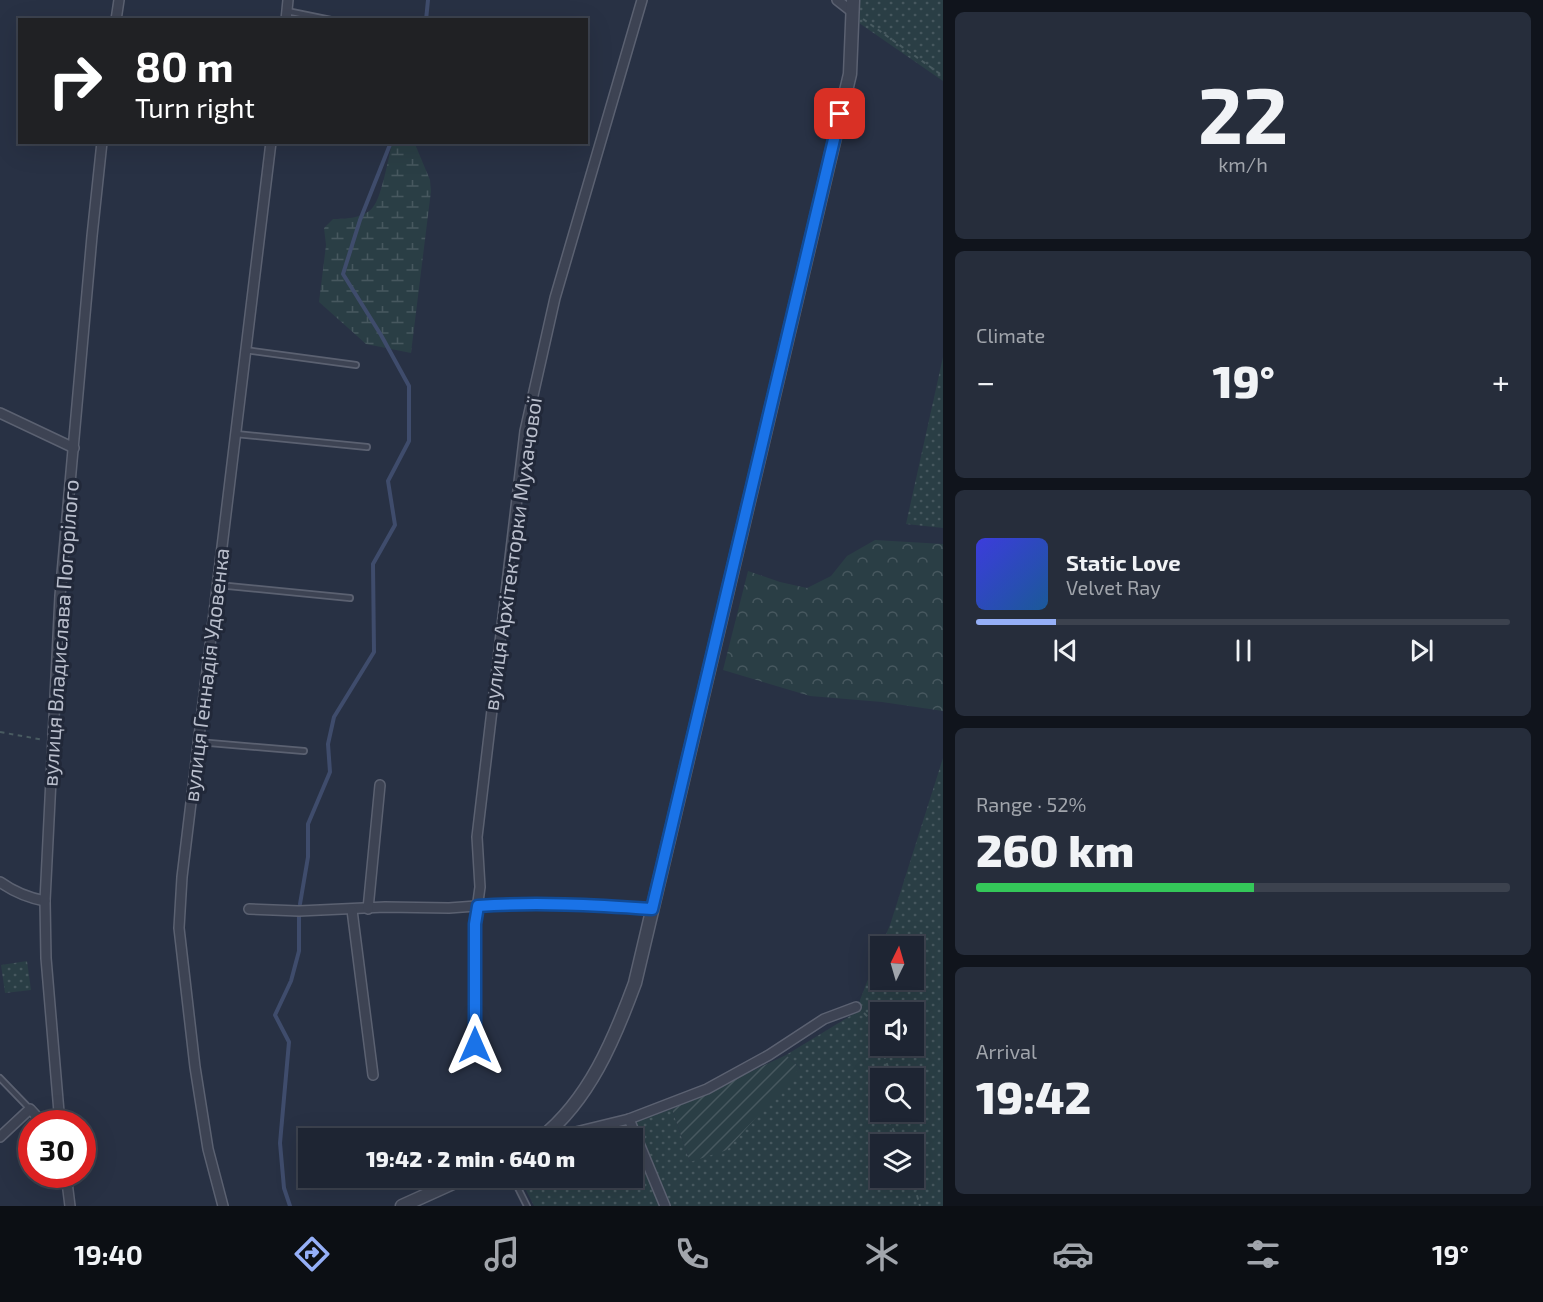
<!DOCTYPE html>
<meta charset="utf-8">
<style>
body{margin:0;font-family:"Exo 2",sans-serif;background:#262d3b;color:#f1f3f6;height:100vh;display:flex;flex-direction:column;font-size:22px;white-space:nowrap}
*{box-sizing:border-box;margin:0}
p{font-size:20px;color:#a1a5ac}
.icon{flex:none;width:33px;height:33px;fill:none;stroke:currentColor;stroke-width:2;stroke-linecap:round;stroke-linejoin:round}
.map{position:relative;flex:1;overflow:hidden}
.drawer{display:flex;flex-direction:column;gap:12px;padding:12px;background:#10141c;width:600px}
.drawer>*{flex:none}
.top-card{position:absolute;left:18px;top:18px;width:570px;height:126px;border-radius:0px;box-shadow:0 6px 24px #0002,0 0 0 2px #3c424e;background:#202124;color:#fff;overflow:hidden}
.needle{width:39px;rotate:5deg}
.fabs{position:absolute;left:870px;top:936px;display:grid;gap:12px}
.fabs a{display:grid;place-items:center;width:54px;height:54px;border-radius:0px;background:#1e2533;box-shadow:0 6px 24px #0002,0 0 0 2px #3c424e;font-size:30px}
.speed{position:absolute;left:18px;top:1110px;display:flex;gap:12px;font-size:30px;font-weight:700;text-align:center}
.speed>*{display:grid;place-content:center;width:78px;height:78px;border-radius:50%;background:#1e2533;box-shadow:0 6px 24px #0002,0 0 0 2px #3c424e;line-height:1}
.speed .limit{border:9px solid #d22;background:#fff;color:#111}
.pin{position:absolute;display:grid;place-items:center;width:51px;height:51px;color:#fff;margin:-26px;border-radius:12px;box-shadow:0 3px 9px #0006}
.me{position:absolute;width:66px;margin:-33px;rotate:0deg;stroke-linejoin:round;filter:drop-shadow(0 0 4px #0008)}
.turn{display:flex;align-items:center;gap:21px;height:126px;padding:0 18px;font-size:27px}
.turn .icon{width:78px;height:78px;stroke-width:2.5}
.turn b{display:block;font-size:42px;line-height:51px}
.big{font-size:45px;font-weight:800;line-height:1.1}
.drawer .widget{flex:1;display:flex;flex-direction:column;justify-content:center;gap:9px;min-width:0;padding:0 21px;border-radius:9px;background:#262d3b}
.drawer .dial{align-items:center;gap:0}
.dial b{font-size:78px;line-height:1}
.song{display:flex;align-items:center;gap:18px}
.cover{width:72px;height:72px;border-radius:9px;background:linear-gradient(135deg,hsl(240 70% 55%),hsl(210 70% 35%))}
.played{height:6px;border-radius:3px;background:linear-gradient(90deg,#95aff7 15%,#3c424e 15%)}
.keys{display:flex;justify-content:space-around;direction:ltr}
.heat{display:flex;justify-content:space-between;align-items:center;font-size:33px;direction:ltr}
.charge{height:9px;border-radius:4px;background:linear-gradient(90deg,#34c759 52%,#3c424e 0)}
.trip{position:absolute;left:298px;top:1128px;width:345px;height:60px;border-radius:0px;background:#1e2533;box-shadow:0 6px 24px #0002,0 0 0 2px #3c424e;font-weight:800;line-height:60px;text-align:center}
.menu{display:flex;height:96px;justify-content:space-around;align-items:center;background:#0c0f14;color:#a1a5ac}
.menu .icon{width:42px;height:42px}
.menu .selected{color:#95aff7}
.menu b{font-size:27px;color:#f1f3f6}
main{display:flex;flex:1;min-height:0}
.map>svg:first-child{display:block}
.grass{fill:url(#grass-dots);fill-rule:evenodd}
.forest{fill:url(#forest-crowns)}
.wetland{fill:url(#wetland-marsh)}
.garden{fill:url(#garden-furrows)}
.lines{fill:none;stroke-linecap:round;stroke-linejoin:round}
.stream{stroke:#3f4c6c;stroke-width:4}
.service-casing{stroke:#5b6171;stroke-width:8}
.minor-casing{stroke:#5b6171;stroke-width:12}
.tertiary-casing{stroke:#5b6171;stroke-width:15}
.path{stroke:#495b61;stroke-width:2;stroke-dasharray:4.5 4.5;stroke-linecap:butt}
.service{stroke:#3d4353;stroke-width:4.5}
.minor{stroke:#3d4353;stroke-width:9}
.tertiary{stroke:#3d4353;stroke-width:12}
.route-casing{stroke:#114b97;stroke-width:15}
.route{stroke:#1a73e8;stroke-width:10}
.labels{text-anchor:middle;stroke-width:6;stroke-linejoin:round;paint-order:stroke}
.street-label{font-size:21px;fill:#babfcd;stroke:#212839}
</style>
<main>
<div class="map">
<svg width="943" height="1206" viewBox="0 0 943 1206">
<defs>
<pattern id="grass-dots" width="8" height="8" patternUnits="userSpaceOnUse" patternTransform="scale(1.5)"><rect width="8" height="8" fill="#2a3e45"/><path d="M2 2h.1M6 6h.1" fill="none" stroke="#47585f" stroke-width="1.8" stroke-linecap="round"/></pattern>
<pattern id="forest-crowns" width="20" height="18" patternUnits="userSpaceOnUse" patternTransform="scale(1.5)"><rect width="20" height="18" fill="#2a3e45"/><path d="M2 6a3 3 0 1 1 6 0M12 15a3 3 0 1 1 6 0" fill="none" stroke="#47585f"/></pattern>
<pattern id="wetland-marsh" width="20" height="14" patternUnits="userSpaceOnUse" patternTransform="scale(1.5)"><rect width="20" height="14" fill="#2a3e45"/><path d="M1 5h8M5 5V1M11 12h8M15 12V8" fill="none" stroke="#47585f"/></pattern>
<pattern id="garden-furrows" width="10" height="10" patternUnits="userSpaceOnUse" patternTransform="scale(1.5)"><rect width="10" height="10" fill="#2a3e45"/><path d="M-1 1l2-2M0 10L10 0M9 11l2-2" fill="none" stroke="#47585f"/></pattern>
</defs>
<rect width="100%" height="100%" fill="#283144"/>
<g class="grass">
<polygon points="860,0 943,0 943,81 859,23"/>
<polygon points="943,357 943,528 906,524"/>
<path d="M943,758v448h-409l-14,-28h113v-40h-58l49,-12 48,-17 18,53 110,-94 -14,-13 69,-42 25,-65v32h34v-34h-33l9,-21zM880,1012h34v34h-34zM880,1078h34v34h-34zM880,1144h34v34h-34z"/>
<polygon points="27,961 31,990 5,993 1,965"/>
</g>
<polygon class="forest" points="875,540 943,544 943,711 882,702 810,696 723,670 748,571 780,582 807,588 831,576 847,556"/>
<path class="wetland" d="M392,143l23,1 15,36 1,11 -20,162 -45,-9 -47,-42 7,-57 -2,-17 9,-9c12,0 32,-1 40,-12 8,-8 16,-51 19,-64z"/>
<polygon class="garden" points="786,1055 800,1068 727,1150 690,1162 672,1109"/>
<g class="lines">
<g class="stream">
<polyline points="426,20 428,0"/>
<polyline points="300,904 308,857 308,824 330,772 328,744 334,717 374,652 373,564 395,525 388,481 409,441 409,386 381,335 343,274 360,220 391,142"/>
<polyline points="290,1206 284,1188 280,1143 289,1042 275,1015 291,981 299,951 299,916"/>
</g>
<g class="service-casing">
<g id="service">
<polyline points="287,11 331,20"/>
<polyline points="245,350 356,365"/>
<polyline points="236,434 367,447"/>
<polyline points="218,585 350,598"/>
<polyline points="198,742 304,751"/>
<polyline points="0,1078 29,1108"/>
<polyline points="513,1178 527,1206"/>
</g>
</g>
<g class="minor-casing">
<g id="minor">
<polyline points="837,0 851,11"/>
<polyline points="116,20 119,0"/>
<polyline points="286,20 288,0"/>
<polyline points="0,413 74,448"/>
<path d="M0,882c14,10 29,16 45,19"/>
<polyline points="249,909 299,911 385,907 449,908 517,903 598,905 652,909"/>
<polyline points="368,909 380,785"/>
<polyline points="352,910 373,1075"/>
<polyline points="475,1045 475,924 480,887 477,837 525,431 555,298 642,0"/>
<polyline points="629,1119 665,1206"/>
<polyline points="60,1124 46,958 45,901 60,596 92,236 102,142"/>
<polyline points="0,1137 30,1109 44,1124"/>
<polyline points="551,1138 629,1119 707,1089 769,1055 824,1019 856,1007"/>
<polyline points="66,1174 70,1206"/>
<polyline points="223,1206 208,1149 195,1067 179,928 182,877 271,142"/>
</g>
</g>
<g class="tertiary-casing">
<g id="tertiary">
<path d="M541,1138c48,-38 73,-98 94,-155l215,-909 3,-74"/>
<polyline points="402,1206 464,1178"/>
</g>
</g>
<g class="path">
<polyline points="863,19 943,76"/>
<polyline points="0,732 44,740"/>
<polyline points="864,1013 874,1023 880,1044"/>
<polyline points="881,1046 890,1073 889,1078"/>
<polyline points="885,1112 900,1144"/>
<polyline points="912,1178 920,1206"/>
</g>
<use href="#service" class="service"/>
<use href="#minor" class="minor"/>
<use href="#tertiary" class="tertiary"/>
</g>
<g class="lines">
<g class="route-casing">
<path id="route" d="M475,1045v-121l3,-18c58,-4 116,-1 174,3l188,-795"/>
</g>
<use href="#route" class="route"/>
</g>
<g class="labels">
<g class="street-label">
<text transform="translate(513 554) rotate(-82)" y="7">вулиця Архітекторки Мухачової</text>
<text transform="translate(61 633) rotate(-86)" y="7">вулиця Владислава Погорілого</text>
<text transform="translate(207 675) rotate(-83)" y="7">вулиця Геннадія Удовенка</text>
</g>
</g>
</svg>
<div class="fabs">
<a><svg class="needle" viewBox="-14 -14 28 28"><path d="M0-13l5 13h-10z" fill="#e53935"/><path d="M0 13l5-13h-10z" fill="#a1a5ac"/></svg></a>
<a><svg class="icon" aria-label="sound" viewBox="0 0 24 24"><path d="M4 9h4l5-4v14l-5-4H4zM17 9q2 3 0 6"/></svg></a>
<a><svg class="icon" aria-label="search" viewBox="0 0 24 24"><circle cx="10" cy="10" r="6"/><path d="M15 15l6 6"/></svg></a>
<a><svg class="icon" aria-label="layers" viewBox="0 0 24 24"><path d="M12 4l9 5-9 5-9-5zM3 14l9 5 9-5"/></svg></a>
</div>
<div class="speed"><div class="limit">30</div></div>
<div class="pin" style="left:840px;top:114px;background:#d93025"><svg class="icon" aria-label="arrive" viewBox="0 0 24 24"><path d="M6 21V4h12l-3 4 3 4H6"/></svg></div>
<svg class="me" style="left:475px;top:1045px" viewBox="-20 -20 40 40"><path d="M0-17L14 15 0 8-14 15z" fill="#1a73e8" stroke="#fff" stroke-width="4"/></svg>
<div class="trip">19:42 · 2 min · 640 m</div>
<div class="top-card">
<div class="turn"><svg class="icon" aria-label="right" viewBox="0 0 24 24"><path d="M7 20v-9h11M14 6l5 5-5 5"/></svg><div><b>80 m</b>Turn right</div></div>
</div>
</div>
<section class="drawer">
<div class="widget dial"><b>22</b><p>km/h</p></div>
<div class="widget"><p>Climate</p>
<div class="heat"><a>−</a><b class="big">19°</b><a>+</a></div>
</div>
<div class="widget">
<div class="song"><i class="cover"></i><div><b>Static Love</b><p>Velvet Ray</p></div></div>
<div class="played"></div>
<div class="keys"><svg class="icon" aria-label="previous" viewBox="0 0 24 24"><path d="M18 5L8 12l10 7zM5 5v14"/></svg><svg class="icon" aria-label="pause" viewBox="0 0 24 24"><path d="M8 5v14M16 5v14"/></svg><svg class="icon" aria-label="next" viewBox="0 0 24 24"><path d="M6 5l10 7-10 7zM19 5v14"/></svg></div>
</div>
<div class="widget"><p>Range · 52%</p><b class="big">260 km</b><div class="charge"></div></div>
<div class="widget"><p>Arrival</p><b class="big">19:42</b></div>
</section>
</main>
<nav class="menu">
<b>19:40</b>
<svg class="icon selected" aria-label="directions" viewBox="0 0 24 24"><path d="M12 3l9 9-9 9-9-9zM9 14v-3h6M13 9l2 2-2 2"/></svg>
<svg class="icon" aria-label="music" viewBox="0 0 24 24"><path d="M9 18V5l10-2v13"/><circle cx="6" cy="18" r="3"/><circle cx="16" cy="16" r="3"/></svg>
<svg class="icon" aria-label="phone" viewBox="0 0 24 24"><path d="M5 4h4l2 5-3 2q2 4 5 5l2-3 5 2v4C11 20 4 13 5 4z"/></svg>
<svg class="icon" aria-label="climate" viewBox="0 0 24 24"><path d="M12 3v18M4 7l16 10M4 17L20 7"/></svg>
<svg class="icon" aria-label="car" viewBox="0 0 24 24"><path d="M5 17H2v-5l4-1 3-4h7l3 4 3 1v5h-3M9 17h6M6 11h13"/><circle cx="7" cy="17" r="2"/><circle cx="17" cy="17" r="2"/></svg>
<svg class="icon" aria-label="filters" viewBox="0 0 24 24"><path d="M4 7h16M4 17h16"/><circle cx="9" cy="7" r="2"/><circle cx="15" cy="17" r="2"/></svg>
<b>19°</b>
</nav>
